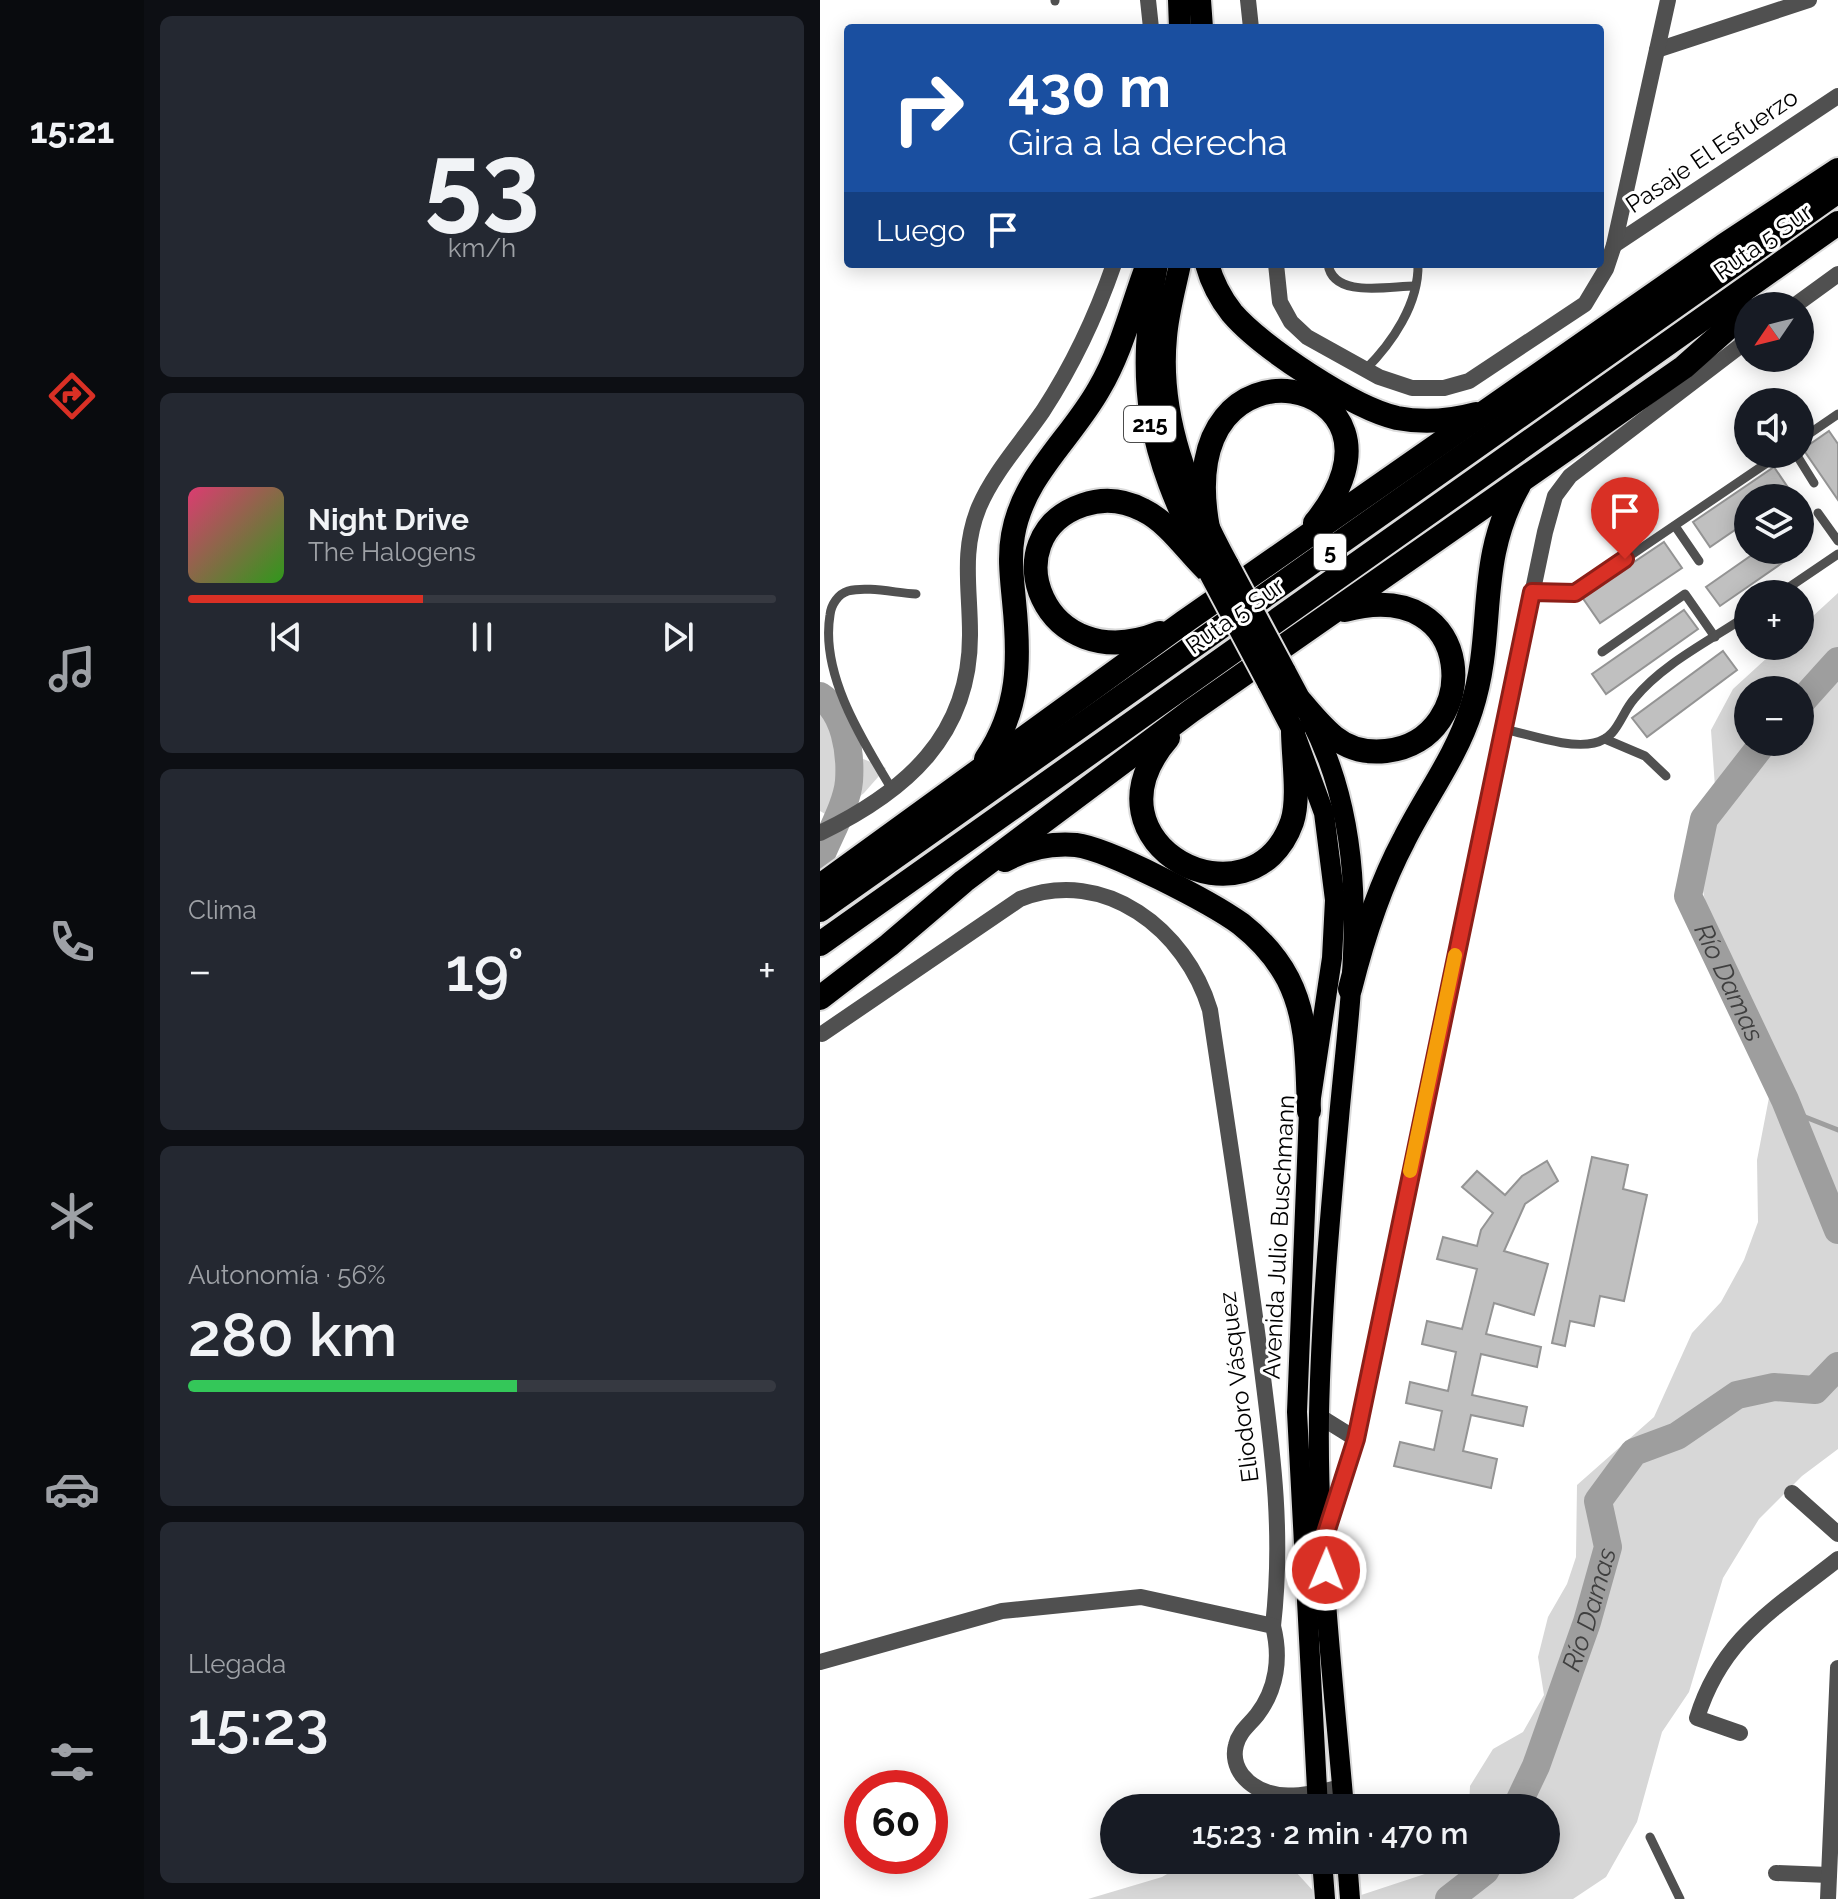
<!DOCTYPE html>
<html lang="es">
<meta charset="utf-8">
<style>
body{margin:0;font-family:Raleway,sans-serif;background:#242831;color:#f1f3f6;height:100vh;display:flex;flex-direction:column;font-size:30px;white-space:nowrap}
*{box-sizing:border-box;margin:0}
p{font-size:26px;color:#9ea1a6}
.icon{flex:none;width:44px;height:44px;fill:none;stroke:currentColor;stroke-width:2;stroke-linecap:round;stroke-linejoin:round}
.map{position:relative;flex:1;overflow:hidden}
.sheet{display:flex;flex-direction:column;gap:16px;padding:16px;background:#0d0f14;width:676px}
.sheet>*{flex:none}
.hud{position:absolute;left:24px;top:24px;width:760px;height:244px;border-radius:8px;box-shadow:0 4px 20px #0003;background:#1a4fa0;color:#fff;overflow:hidden}
.needle{width:52px;rotate:235deg}
.fabs{position:absolute;left:914px;top:292px;display:grid;gap:16px}
.fabs a{display:grid;place-items:center;width:80px;height:80px;border-radius:50%;background:#171b24;box-shadow:0 4px 20px #0003;font-size:40px}
.speed{position:absolute;left:24px;top:1770px;display:flex;gap:16px;font-size:40px;font-weight:700;text-align:center}
.speed>*{display:grid;place-content:center;width:104px;height:104px;border-radius:50%;background:#171b24;box-shadow:0 4px 20px #0003;line-height:1}
.speed .limit{border:12px solid #d22;background:#fff;color:#111}
.pin{position:absolute;display:grid;place-items:center;width:68px;height:68px;color:#fff;margin:-82px -34px;border-radius:50% 50% 50% 0;rotate:-45deg;box-shadow:0 0 8px #0007}
.pin .icon{rotate:45deg}
.me{position:absolute;width:88px;margin:-44px;rotate:1deg;stroke-linejoin:round;filter:drop-shadow(0 0 6px #0008)}
.turn{display:flex;align-items:center;gap:28px;height:168px;padding:0 32px;font-size:36px}
.turn .icon{width:104px;height:104px;stroke-width:2.5}
.turn b{display:block;font-size:56px;line-height:68px}
.then{display:flex;align-items:center;height:76px;padding:0 32px;background:#0003;gap:16px;font-size:30px}
.big{font-size:60px;font-weight:600;line-height:1.1}
.sheet .card{flex:1;display:flex;flex-direction:column;justify-content:center;gap:12px;min-width:0;padding:0 28px;border-radius:12px;background:#242831}
.sheet .dial{align-items:center;gap:0}
.dial b{font-size:104px;line-height:1}
.song{display:flex;align-items:center;gap:24px}
.cover{width:96px;height:96px;border-radius:12px;background:linear-gradient(135deg,hsl(340 70% 55%),hsl(110 70% 35%))}
.played{height:8px;border-radius:4px;background:linear-gradient(90deg,#d93025 40%,#363941 40%)}
.keys{display:flex;justify-content:space-around;direction:ltr}
.heat{display:flex;justify-content:space-between;align-items:center;font-size:44px;direction:ltr}
.charge{height:12px;border-radius:6px;background:linear-gradient(90deg,#34c759 56%,#363941 0)}
.trip{position:absolute;left:280px;top:1794px;width:460px;height:80px;border-radius:40px;background:#171b24;box-shadow:0 4px 20px #0003;font-weight:600;line-height:80px;text-align:center}
main{display:flex;flex:1;min-height:0}
.dock{display:flex;flex-direction:column;width:144px;justify-content:space-around;align-items:center;background:#090b0e;color:#9ea1a6}
.dock .icon{width:56px;height:56px}
.dock .selected{color:#d93025}
.dock b{font-size:36px;color:#f1f3f6}
.map>svg:first-child{display:block}
.green{fill:#d7d7d7;fill-rule:evenodd}
.lines{fill:none;stroke-linecap:round;stroke-linejoin:round}
.stream{stroke:#9e9e9e;stroke-width:5}
.river{stroke:#9e9e9e;stroke-width:28}
.building{fill:#c0c0c0;stroke:#949494;stroke-width:2}
.primary-casing{stroke:#dbdbdb;stroke-width:24}
.trunk-casing{stroke:#dbdbdb;stroke-width:26}
.motorway-casing{stroke:#dbdbdb;stroke-width:28}
.service{stroke:#505050;stroke-width:9}
.minor{stroke:#505050;stroke-width:16}
.tertiary{stroke:#505050;stroke-width:16}
.primary{stroke:#000;stroke-width:20}
.trunk{stroke:#000;stroke-width:22}
.motorway{stroke:#000;stroke-width:24}
.trunk-bridge-casing{stroke:#dbdbdb;stroke-width:26;stroke-linecap:butt}
.trunk-bridge{stroke:#000;stroke-width:22}
.route-casing{stroke:#8d1f18;stroke-width:20}
.route{stroke:#d93025;stroke-width:14}
.slow{stroke:#f59e0b;stroke-width:14}
.labels{text-anchor:middle;stroke-width:6;stroke-linejoin:round;paint-order:stroke}
.shield{fill:#fff;stroke:#4c4c4c;stroke-width:2}
.shield-label{font-size:22px;font-weight:bold;fill:#000}
.street-label{font-size:24px;fill:#000;stroke:#fff}
.water-label{font-size:26px;font-style:italic;fill:#3f3f3f;stroke:#fff}
</style>
<main>
<nav class="dock">
<b>15:21</b>
<svg class="icon selected" aria-label="directions" viewBox="0 0 24 24"><path d="M12 3l9 9-9 9-9-9zM9 14v-3h6M13 9l2 2-2 2"/></svg>
<svg class="icon" aria-label="music" viewBox="0 0 24 24"><path d="M9 18V5l10-2v13"/><circle cx="6" cy="18" r="3"/><circle cx="16" cy="16" r="3"/></svg>
<svg class="icon" aria-label="phone" viewBox="0 0 24 24"><path d="M5 4h4l2 5-3 2q2 4 5 5l2-3 5 2v4C11 20 4 13 5 4z"/></svg>
<svg class="icon" aria-label="climate" viewBox="0 0 24 24"><path d="M12 3v18M4 7l16 10M4 17L20 7"/></svg>
<svg class="icon" aria-label="car" viewBox="0 0 24 24"><path d="M5 17H2v-5l4-1 3-4h7l3 4 3 1v5h-3M9 17h6M6 11h13"/><circle cx="7" cy="17" r="2"/><circle cx="17" cy="17" r="2"/></svg>
<svg class="icon" aria-label="filters" viewBox="0 0 24 24"><path d="M4 7h16M4 17h16"/><circle cx="9" cy="7" r="2"/><circle cx="15" cy="17" r="2"/></svg>
</nav>
<section class="sheet">
<div class="card dial"><b>53</b><p>km/h</p></div>
<div class="card">
<div class="song"><i class="cover"></i><div><b>Night Drive</b><p>The Halogens</p></div></div>
<div class="played"></div>
<div class="keys"><svg class="icon" aria-label="previous" viewBox="0 0 24 24"><path d="M18 5L8 12l10 7zM5 5v14"/></svg><svg class="icon" aria-label="pause" viewBox="0 0 24 24"><path d="M8 5v14M16 5v14"/></svg><svg class="icon" aria-label="next" viewBox="0 0 24 24"><path d="M6 5l10 7-10 7zM19 5v14"/></svg></div>
</div>
<div class="card"><p>Clima</p>
<div class="heat"><a>−</a><b class="big">19°</b><a>+</a></div>
</div>
<div class="card"><p>Autonomía · 56%</p><b class="big">280 km</b><div class="charge"></div></div>
<div class="card"><p>Llegada</p><b class="big">15:23</b></div>
</section>
<div class="map">
<svg width="1018" height="1899" viewBox="0 0 1018 1899">
<rect width="100%" height="100%" fill="#fff"/>
<g class="green">
<path d="M1018,593v856l-36,27 -43,43 -36,59 -34,114 -27,40 -25,90 -31,55 -33,22h-224l85,-28 9,-11h103v-52h-77l1,-22 23,-37 30,-17 21,-37 -6,-38 10,-40 19,-33 9,-27 1,-72 77,-68 38,-84 29,-31 23,-42 14,-38 -1,-62 15,-78v-18l-23,-51 -32,-53 -16,-79 -1,-31 4,-32 11,-31 -4,-57 22,-41 47,-43h20v-18zM928,690h52v52h-52z"/>
<polygon points="0,695 33,755 66,768 44,793 12,818 0,811"/>
<polygon points="371,1860 465,1860 496,1894 513,1899 268,1899 342,1877"/>
</g>
<g class="lines">
<polyline class="stream" points="970,1111 1018,1130"/>
<g class="river">
<path d="M0,696c25,16 31,56 29,85 -2,24 -20,54 -29,77"/>
<polyline points="980,703 1018,661"/>
<path id="s1" d="M944,742l-60,77 -16,77 97,204 53,130"/>
<path id="s2" d="M696,1808l20,-42 51,-144 21,-75 -10,-46 36,-49 43,-16 60,-41 37,-8 41,3 23,-24"/>
<polyline points="629,1899 665,1871 671,1860"/>
</g>
</g>
<g class="building">
<polygon points="1009,431 1018,444 1018,500 983,449"/>
<polygon points="954,467 971,492 962,498 928,498 928,521 890,547 873,522"/>
<polygon points="844,542 862,568 780,623 762,597"/>
<polygon points="939,550 981,550 900,606 886,587"/>
<polygon points="864,610 878,629 786,694 772,674"/>
<polygon points="903,651 917,670 827,737 812,718"/>
<polygon points="772,1157 808,1165 803,1189 827,1195 804,1301 780,1296 774,1326 750,1321 745,1346 732,1343"/>
<polygon points="727,1161 738,1181 705,1204 684,1251 728,1264 714,1315 674,1303 666,1334 721,1347 717,1367 661,1354 652,1395 707,1407 703,1426 651,1415 643,1451 677,1459 671,1488 574,1466 580,1442 614,1450 622,1411 586,1403 590,1382 628,1391 636,1352 602,1344 607,1321 642,1329 657,1269 617,1259 623,1237 657,1246 661,1230 673,1213 642,1187 657,1171 685,1195 702,1176"/>
</g>
<g class="lines">
<g class="primary-casing">
<g id="primary">
<path d="M490,719c66,125 41,265 29,399 -9,98 -18,198 -20,297 -2,130 14,263 25,393"/>
<polyline points="476,737 504,813 515,900 512,958 489,1111 477,1412 498,1808"/>
<polyline points="502,1860 505,1899"/>
<polyline points="527,1860 530,1899"/>
</g>
</g>
<g class="trunk-casing">
<g id="trunk">
<polyline points="359,0 360,28"/>
<polyline points="380,0 382,28"/>
<path d="M337,264c-22,122 -10,185 46,295"/>
<path d="M360,264c-5,24 -12,48 -14,73 -8,80 24,158 62,228"/>
<polyline points="464,670 481,702"/>
<polyline points="448,682 473,730"/>
</g>
</g>
<g class="motorway-casing">
<g id="motorway">
<path d="M387,264c5,18 13,34 25,49 29,34 121,95 165,105 26,5 53,3 79,-4"/>
<path d="M388,528c-40,-210 228,-152 107,-5"/>
<path d="M340,633c-118,47 -169,-97 -77,-128 20,-7 41,-5 60,5 27,13 45,43 67,63"/>
<path d="M481,702c10,12 21,25 33,35 15,12 34,16 52,14 98,-10 93,-177 -41,-141"/>
<path d="M348,738c-93,107 84,196 124,84 8,-24 1,-65 1,-92"/>
<path d="M166,759c34,-50 34,-99 28,-158 -2,-22 -5,-44 -1,-66 10,-59 58,-96 86,-146 23,-39 33,-83 49,-125"/>
<path d="M185,860c22,-12 46,-17 71,-15 33,4 136,58 165,79 19,15 36,34 47,55 21,41 19,87 21,132"/>
<polyline points="0,886 364,622 903,246 1018,170"/>
<polyline points="0,910 1018,191"/>
<polyline points="0,944 1018,223"/>
<path d="M530,989c13,-52 29,-102 54,-149 22,-44 52,-83 67,-130 26,-80 3,-145 48,-225"/>
<polyline points="0,998 69,945 144,881 371,711 864,367 928,310"/>
</g>
</g>
<g class="service">
<polyline points="235,0 235,1"/>
<path d="M508,264c5,35 61,22 87,22"/>
<path d="M545,370c27,-27 54,-66 53,-106"/>
<polyline points="980,440 1018,414"/>
<polyline points="976,454 994,483"/>
<polyline points="998,513 1018,541"/>
<polyline points="855,526 879,561"/>
<polyline points="712,592 755,593 960,454"/>
<polyline points="959,594 1018,554"/>
<polyline points="782,652 865,594 895,637"/>
<path d="M683,729c26,5 65,20 91,14 24,-5 26,-28 40,-44 28,-35 77,-59 114,-84"/>
<polyline points="785,739 825,756 846,776"/>
<path d="M73,791c-30,-50 -73,-116 -63,-176 1,-10 8,-21 18,-24 19,-5 48,2 68,3"/>
<polyline points="830,1837 860,1899"/>
</g>
<g class="minor">
<polyline points="428,0 431,28"/>
<polyline points="837,50 989,0"/>
<polyline points="794,245 1018,96"/>
<polyline points="456,264 460,302 471,322 487,337 559,377 592,388 624,388 649,381 765,304 786,269 794,245 848,0"/>
<polyline points="974,306 1018,274"/>
<path d="M2,1034l198,-135c85,-33 166,31 190,111 17,115 35,229 50,344 12,94 24,176 13,272"/>
<polyline points="499,1416 536,1439"/>
<polyline points="972,1493 1018,1534"/>
<polyline points="505,1536 536,1439 725,532 735,496 750,476 928,340"/>
<path d="M0,1662l182,-51 139,-14 132,29c8,31 4,63 -16,89 -8,10 -18,17 -21,30 -3,11 0,22 6,30 25,31 67,20 100,12"/>
<path d="M920,1733l-43,-15c25,-81 78,-109 141,-159"/>
<polyline points="956,1873 1009,1875"/>
<polyline points="1008,1899 1018,1668"/>
</g>
<g class="tertiary">
<polyline points="328,0 331,28"/>
<path d="M0,833c85,-41 151,-97 150,-200 0,-45 -9,-82 9,-126 15,-35 42,-64 64,-96 30,-46 53,-95 71,-147"/>
</g>
<use href="#primary" class="primary"/>
<use href="#trunk" class="trunk"/>
<use href="#motorway" class="motorway"/>
<g class="trunk-bridge-casing">
<g id="trunk-bridge">
<polyline points="408,565 464,670"/>
<polyline points="390,573 448,682"/>
</g>
</g>
<use href="#trunk-bridge" class="trunk-bridge"/>
</g>
<g class="lines">
<g class="route-casing">
<polyline id="route" points="506,1570 504,1539 536,1439 712,592 755,593 805,559"/>
</g>
<use href="#route" class="route"/>
<polyline class="slow" points="590,1171 635,955"/>
</g>
<g class="labels">
<g class="shield">
<rect x="304" y="406" width="52" height="36" rx="6"/>
<rect x="494" y="534" width="32" height="36" rx="6"/>
</g>
<g class="shield-label">
<text x="330" y="432">215</text>
<text x="510" y="560">5</text>
</g>
<g class="street-label">
<text transform="translate(892 151) rotate(-34)" y="8">Pasaje El Esfuerzo</text>
<text transform="translate(943 242) rotate(-35)" y="8">Ruta 5 Sur</text>
<text transform="translate(415 616) rotate(-35)" y="8">Ruta 5 Sur</text>
<text transform="translate(459 1237) rotate(-87)" y="8">Avenida Julio Buschmann</text>
<text transform="translate(419 1387) rotate(-97)" y="8">Eliodoro Vásquez</text>
</g>
<g class="water-label">
<text dy="9" stroke="none"><textPath href="#s1" startOffset="272">Río Damas</textPath></text>
<text dy="9" stroke="none"><textPath href="#s2" startOffset="212">Río Damas</textPath></text>
</g>
</g>
</svg>
<div class="fabs">
<a><svg class="needle" viewBox="-14 -14 28 28"><path d="M0-13l5 13h-10z" fill="#e53935"/><path d="M0 13l5-13h-10z" fill="#9ea1a6"/></svg></a>
<a><svg class="icon" aria-label="sound" viewBox="0 0 24 24"><path d="M4 9h4l5-4v14l-5-4H4zM17 9q2 3 0 6"/></svg></a>
<a><svg class="icon" aria-label="layers" viewBox="0 0 24 24"><path d="M12 4l9 5-9 5-9-5zM3 14l9 5 9-5"/></svg></a>
<a>+</a>
<a>−</a>
</div>
<div class="speed"><div class="limit">60</div></div>
<div class="pin" style="left:805px;top:559px;background:#d93025"><svg class="icon" aria-label="arrive" viewBox="0 0 24 24"><path d="M6 21V4h12l-3 4 3 4H6"/></svg></div>
<svg class="me" style="left:506px;top:1570px" viewBox="-20 -20 40 40"><circle r="17" fill="#d93025" stroke="#fff" stroke-width="3"/><path d="M0-11L8 9 0 5-8 9z" fill="#fff"/></svg>
<div class="trip">15:23 · 2 min · 470 m</div>
<div class="hud">
<div class="turn"><svg class="icon" aria-label="right" viewBox="0 0 24 24"><path d="M7 20v-9h11M14 6l5 5-5 5"/></svg><div><b>430 m</b>Gira a la derecha</div></div>
<div class="then">Luego<svg class="icon" aria-label="arrive" viewBox="0 0 24 24"><path d="M6 21V4h12l-3 4 3 4H6"/></svg></div>
</div>
</div>
</main>
